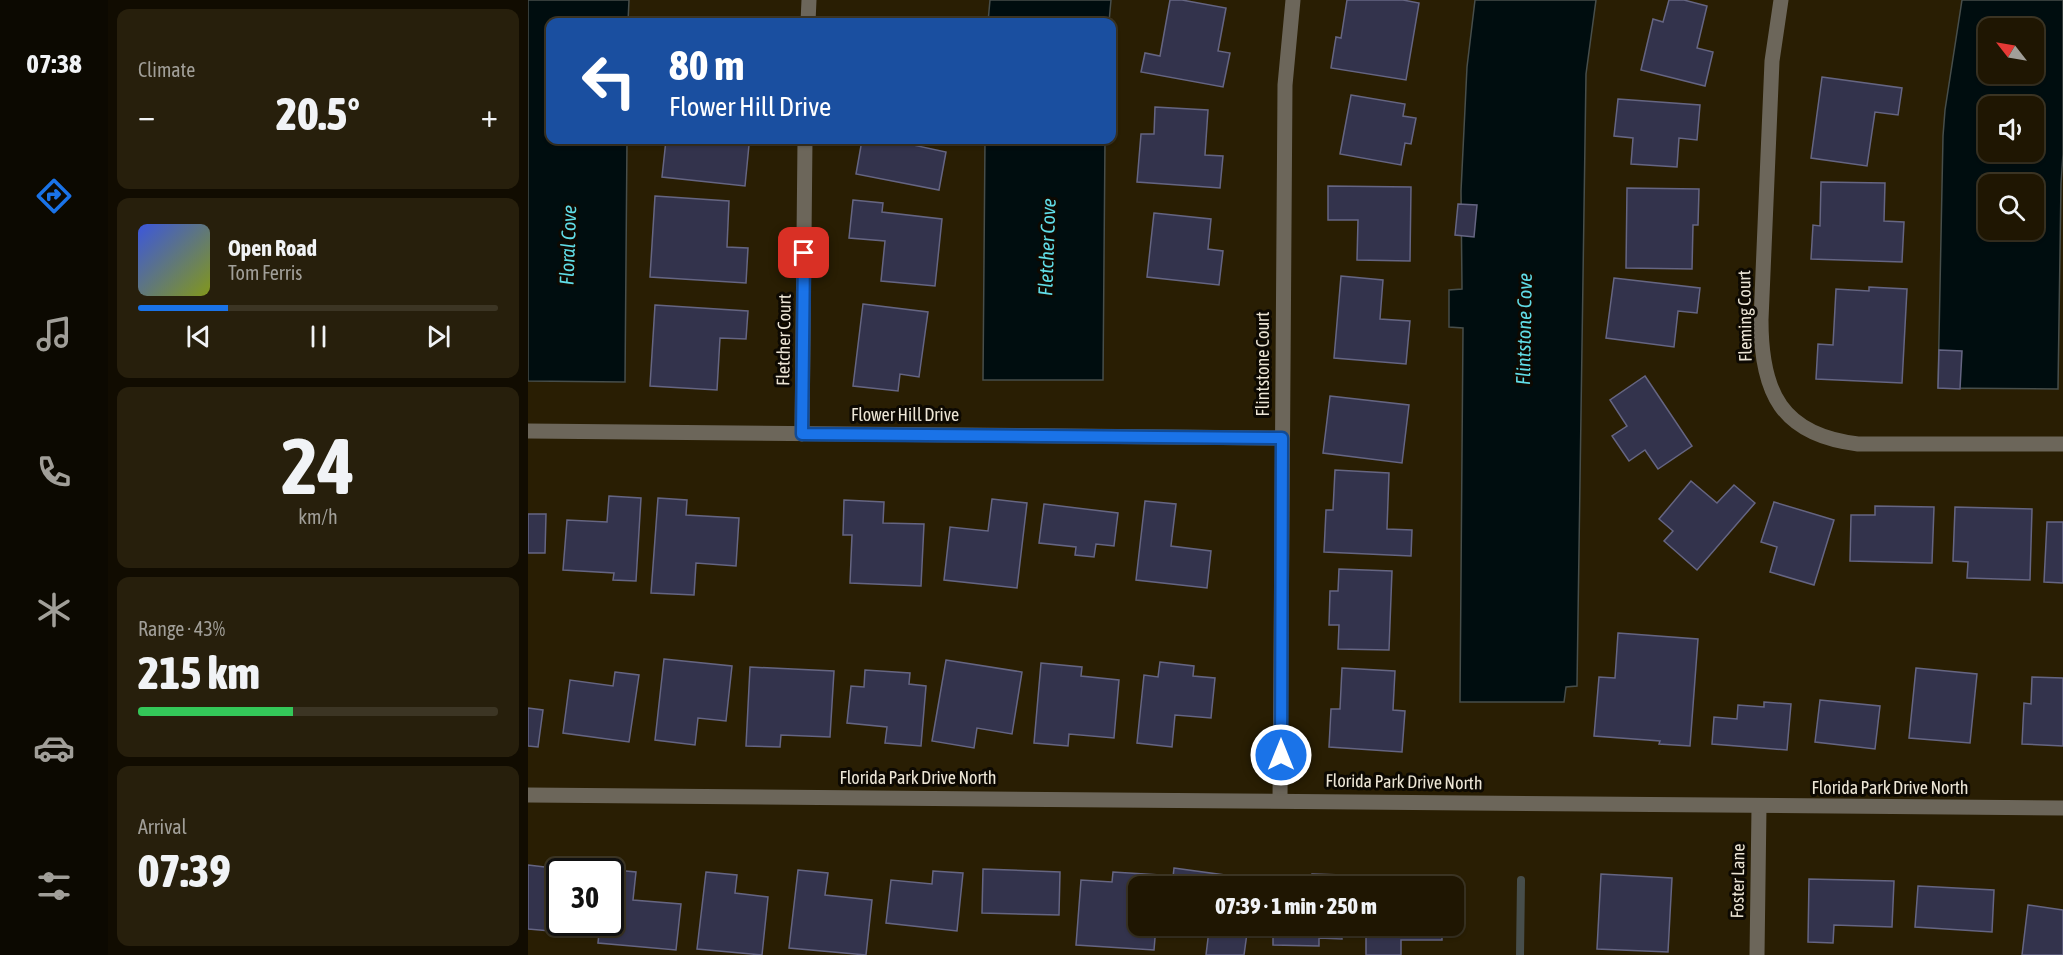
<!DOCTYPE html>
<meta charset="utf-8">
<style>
body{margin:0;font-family:"Asap Condensed",sans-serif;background:#271f0c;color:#f1f3f6;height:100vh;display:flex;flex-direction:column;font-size:22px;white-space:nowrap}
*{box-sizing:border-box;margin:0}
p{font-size:20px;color:#a19f99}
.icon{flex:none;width:33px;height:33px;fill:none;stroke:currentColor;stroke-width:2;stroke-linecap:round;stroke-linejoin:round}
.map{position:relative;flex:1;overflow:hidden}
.drawer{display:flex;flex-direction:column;gap:9px;padding:9px;background:#110c01;width:420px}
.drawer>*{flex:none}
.guide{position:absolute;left:18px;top:18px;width:570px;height:126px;border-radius:12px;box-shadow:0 2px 4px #0004,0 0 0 2px #3c3524;background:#1a4fa0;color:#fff;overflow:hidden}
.needle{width:39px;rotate:301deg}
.tools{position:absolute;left:1450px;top:18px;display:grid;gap:12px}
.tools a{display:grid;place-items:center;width:66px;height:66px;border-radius:12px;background:#1f1602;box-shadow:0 2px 4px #0004,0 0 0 2px #3c3524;font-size:30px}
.speed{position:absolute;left:18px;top:858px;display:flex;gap:12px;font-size:30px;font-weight:700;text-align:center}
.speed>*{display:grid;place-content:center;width:78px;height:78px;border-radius:50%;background:#1f1602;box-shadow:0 2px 4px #0004,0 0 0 2px #3c3524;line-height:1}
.speed .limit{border:3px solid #111;border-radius:9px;background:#fff;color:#111}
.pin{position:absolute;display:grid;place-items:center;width:51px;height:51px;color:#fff;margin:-26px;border-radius:12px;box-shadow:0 3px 9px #0006}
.me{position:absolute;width:66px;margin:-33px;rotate:0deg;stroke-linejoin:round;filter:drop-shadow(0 0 4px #0008)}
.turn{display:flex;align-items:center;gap:21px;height:126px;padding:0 24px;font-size:27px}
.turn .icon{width:78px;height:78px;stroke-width:2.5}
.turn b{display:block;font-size:42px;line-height:51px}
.big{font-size:45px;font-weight:800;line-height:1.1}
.drawer .card{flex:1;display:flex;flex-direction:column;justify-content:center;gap:9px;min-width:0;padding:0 21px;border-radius:12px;background:#271f0c}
.drawer .dial{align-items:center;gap:0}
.dial b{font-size:78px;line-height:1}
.song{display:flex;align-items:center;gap:18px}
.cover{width:72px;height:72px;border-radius:9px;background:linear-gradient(135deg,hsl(230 70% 55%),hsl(70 70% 35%))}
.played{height:6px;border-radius:3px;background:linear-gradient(90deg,#1a73e8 25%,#3c3524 25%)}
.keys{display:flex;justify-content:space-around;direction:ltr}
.heat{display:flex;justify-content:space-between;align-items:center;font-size:33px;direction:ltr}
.charge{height:9px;border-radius:4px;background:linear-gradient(90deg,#34c759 43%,#3c3524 0)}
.trip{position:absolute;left:600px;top:876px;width:336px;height:60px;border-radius:12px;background:#1f1602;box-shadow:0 2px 4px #0004,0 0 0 2px #3c3524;font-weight:800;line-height:60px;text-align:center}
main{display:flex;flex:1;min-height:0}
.tab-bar{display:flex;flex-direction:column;width:108px;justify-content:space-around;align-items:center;background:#0c0901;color:#a19f99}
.tab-bar .icon{width:42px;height:42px}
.tab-bar .active{color:#1a73e8}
.tab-bar b{font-size:27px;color:#f1f3f6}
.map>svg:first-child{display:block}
.water{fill:#000d0f;stroke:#474e4b;stroke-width:1.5;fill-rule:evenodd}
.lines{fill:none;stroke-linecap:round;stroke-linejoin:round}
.stream{stroke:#474e4b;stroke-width:8}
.building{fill:#33334c;stroke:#656582;stroke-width:1.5}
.minor{stroke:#6c665a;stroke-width:15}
.tertiary{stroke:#6c665a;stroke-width:15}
.route-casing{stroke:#114b97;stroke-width:15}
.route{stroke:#1a73e8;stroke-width:10}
.labels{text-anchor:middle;stroke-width:6;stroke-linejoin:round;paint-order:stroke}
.street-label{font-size:18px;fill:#ede6d6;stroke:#0d0902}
.water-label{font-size:20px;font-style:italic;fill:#61dde7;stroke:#0d0902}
</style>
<main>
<nav class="tab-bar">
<b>07:38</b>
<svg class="icon active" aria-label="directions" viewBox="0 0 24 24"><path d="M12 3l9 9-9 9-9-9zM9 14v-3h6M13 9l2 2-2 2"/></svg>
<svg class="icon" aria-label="music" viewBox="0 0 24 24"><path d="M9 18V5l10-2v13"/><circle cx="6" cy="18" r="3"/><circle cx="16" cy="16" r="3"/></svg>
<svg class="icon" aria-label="phone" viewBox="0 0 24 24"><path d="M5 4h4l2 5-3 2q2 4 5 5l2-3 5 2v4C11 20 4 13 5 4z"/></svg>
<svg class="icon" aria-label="climate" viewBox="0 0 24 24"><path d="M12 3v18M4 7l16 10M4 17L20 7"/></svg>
<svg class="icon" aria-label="car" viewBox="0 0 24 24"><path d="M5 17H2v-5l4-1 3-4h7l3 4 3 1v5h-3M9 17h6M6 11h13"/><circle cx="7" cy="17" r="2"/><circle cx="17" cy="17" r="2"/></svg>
<svg class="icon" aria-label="filters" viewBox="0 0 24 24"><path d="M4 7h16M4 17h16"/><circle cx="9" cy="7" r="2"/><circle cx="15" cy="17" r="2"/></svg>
</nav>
<section class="drawer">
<div class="card"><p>Climate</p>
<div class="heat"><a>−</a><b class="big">20.5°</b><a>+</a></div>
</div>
<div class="card">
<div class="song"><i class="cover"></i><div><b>Open Road</b><p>Tom Ferris</p></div></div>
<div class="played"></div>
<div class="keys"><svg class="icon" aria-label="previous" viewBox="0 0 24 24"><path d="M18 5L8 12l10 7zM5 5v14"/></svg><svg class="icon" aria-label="pause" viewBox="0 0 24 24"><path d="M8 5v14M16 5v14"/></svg><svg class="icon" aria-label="next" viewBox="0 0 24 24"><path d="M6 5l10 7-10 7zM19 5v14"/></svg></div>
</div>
<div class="card dial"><b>24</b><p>km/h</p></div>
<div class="card"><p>Range · 43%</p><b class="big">215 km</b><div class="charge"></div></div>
<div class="card"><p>Arrival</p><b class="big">07:39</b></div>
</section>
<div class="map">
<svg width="1535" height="955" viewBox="0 0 1535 955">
<rect width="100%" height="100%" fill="#291e03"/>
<g class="water">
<polygon points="0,0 101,0 100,22 22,22 22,140 99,140 97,382 0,381"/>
<polygon points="462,0 583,0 581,22 460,22"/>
<polygon points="947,0 1068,0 1058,74 1049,686 1038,687 1036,702 932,702 935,328 921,327 921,290 934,289 933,191 939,67"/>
<path d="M1434,0h101v154l-2,30 -3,205 -120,-1 5,-252 2,-26zM1461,28h45v46h-45zM1461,106h45v46h-45zM1461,184h45v46h-45z"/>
<polygon points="457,140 577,140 575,380 455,380"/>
</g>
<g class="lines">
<polyline class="stream" points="992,955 993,880"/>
</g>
<g class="building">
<polygon points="642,0 654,0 698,8 690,51 702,53 695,87 613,72 617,53 632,56"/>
<polygon points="819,0 875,0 891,3 878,80 803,68 808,37 813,38"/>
<polygon points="1141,0 1156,0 1179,6 1169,48 1185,52 1177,86 1113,70 1125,19 1135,22"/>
<polygon points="1294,77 1374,88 1370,115 1347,112 1339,166 1283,158"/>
<polygon points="823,95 877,104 875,116 888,118 883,144 877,143 873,165 812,154"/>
<polygon points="1090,99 1172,105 1169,140 1151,138 1149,167 1103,164 1105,138 1086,136"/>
<polygon points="627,107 680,110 677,155 695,156 692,188 609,182 613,134 626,134"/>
<polygon points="138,140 194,140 193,142 221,145 217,186 134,177"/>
<polygon points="334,140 386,140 385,145 418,152 411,190 328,174"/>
<polygon points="1293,182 1357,183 1356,221 1376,222 1374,262 1283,259 1285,225 1292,226"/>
<polygon points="800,186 883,187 882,261 829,260 830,220 800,220"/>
<polygon points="1099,188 1171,189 1170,225 1165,225 1164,269 1098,268"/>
<polygon points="127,196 201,201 199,247 220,248 218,283 122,277"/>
<polygon points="325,200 355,203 354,212 414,219 407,286 353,281 357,241 321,238"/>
<polygon points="930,204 949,205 946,237 927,235"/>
<polygon points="626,213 683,219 680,249 695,251 691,285 619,277"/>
<polygon points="813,276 855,280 852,319 882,321 878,364 806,358"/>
<polygon points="1086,278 1172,288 1169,313 1150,311 1146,347 1078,338"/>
<polygon points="1341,287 1379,289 1374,383 1288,379 1290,344 1305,345 1308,289 1341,291"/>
<polygon points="335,304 400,312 391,377 372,374 370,391 325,386"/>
<polygon points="127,305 220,311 218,339 192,338 189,390 122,386"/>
<polygon points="1411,350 1434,351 1432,389 1410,388"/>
<polygon points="1117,376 1164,446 1130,469 1117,450 1101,461 1084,436 1099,426 1082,400"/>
<polygon points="802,396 881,405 874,463 795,453"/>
<polygon points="807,470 861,473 859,529 884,530 883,556 796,552 798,510 805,510"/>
<polygon points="1163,481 1189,503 1206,485 1227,503 1169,570 1136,541 1145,531 1131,519"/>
<polygon points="81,496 113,498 108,581 85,580 86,573 35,570 39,520 79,522"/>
<polygon points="130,498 159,500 158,515 211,518 208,566 168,563 166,595 123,593"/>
<polygon points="464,499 499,503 489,588 416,580 422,527 460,531"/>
<polygon points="316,500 356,502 355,523 396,524 393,586 322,583 324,535 315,535"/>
<polygon points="617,501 648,504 643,546 683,551 679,588 608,580"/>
<polygon points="1246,502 1306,520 1286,585 1242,572 1249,547 1233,542"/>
<polygon points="516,504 590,513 586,546 568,544 566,557 547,555 548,547 511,543"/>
<polygon points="1347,506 1406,507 1404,563 1322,561 1323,515 1347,515"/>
<polygon points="1427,507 1504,509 1502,580 1439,578 1440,562 1425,561"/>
<polygon points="0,514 18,514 17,553 0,553"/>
<polygon points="1519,522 1535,522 1535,583 1516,582"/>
<polygon points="811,569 864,571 861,650 810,649 811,625 801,625 802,591 810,591"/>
<polygon points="1090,633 1170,639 1162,746 1131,744 1132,741 1066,736 1071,677 1087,678"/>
<polygon points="136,659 204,666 198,721 170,718 167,745 127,740"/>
<polygon points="418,660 494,672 484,734 449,728 446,748 404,741"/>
<polygon points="632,662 666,666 665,676 687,678 683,718 647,715 644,747 609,743 616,675 630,677"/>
<polygon points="513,663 554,667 553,676 591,680 586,738 541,734 540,746 506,743"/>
<polygon points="222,667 306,671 302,737 253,735 252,747 218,746"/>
<polygon points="814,668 867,671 865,710 877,711 874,752 801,747 803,709 812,709"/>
<polygon points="1388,668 1449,674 1442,743 1381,738"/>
<polygon points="337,670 382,673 381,684 398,686 393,746 357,743 359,727 319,723 323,686 336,687"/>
<polygon points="87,672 111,675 101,742 35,733 42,680 85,686"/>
<polygon points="1504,677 1535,678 1535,746 1494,744 1496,703 1503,704"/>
<polygon points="1292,700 1352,706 1347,749 1287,742"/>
<polygon points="1236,702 1263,704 1259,750 1184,744 1186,717 1209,719 1210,705 1236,707"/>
<polygon points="0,708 15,710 10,747 0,746"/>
<polygon points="0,865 51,871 32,872 32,922 46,922 45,933 0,929"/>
<polygon points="646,868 726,879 725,886 644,886"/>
<polygon points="77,869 108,872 105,900 153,904 148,950 70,943 72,922 82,922 82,872 76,872"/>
<polygon points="455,869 532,872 531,915 454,913"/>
<polygon points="270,870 300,873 297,895 344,900 338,955 261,948"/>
<polygon points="405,871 435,873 429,931 358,923 363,880 404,884"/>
<polygon points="178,872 209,875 207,893 240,897 234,955 169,949"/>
<polygon points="585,872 632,875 631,886 610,886 610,926 628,926 626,950 548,945 553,880 584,882"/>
<polygon points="784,874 815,875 815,886 783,886"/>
<polygon points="1073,874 1144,878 1140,952 1069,949"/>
<polygon points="837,875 869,875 868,886 913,886 837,886"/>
<polygon points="1281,879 1366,881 1364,927 1306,925 1305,943 1280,942"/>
<polygon points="1390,886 1466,890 1464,932 1387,927"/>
<polygon points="1500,905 1535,910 1535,955 1494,955"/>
<polygon points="645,926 720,926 716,955 678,955 681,930"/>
<polygon points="745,926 814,926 814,939 791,938 791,946 745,945"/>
<polygon points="838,926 914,926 914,940 873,940 873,955 838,955"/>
</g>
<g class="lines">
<g class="minor">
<path d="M1253,0l-9,61 -11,259c0,72 20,115 97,124h205"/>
<polyline points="280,22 281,0"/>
<polyline points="0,431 754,438"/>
<polyline points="274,434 277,140"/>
<polyline points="752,800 757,85 765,0"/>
<polyline points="1229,955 1231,807"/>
</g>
<polyline class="tertiary" points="0,795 1535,808"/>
</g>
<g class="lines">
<g class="route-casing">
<polyline id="route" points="276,253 274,434 754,438 753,755"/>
</g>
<use href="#route" class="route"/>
</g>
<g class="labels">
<g class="street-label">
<text transform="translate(1217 316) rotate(-91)" y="6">Fleming Court</text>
<text transform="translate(256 340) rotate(-89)" y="6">Fletcher Court</text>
<text transform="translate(735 364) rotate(-90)" y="6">Flintstone Court</text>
<text x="377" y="421">Flower Hill Drive</text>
<text x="390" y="784">Florida Park Drive North</text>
<text transform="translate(876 782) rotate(1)" y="6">Florida Park Drive North</text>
<text x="1362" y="794">Florida Park Drive North</text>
<text transform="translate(1210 881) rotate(-89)" y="6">Foster Lane</text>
</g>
<g class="water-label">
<text transform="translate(40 245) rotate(-88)" y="7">Floral Cove</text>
<text transform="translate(519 247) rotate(-88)" y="7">Fletcher Cove</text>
<text transform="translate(996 329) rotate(-89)" y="7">Flintstone Cove</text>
</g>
</g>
</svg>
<div class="tools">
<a><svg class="needle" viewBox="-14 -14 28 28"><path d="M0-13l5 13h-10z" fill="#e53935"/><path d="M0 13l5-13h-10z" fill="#a19f99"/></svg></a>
<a><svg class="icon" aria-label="sound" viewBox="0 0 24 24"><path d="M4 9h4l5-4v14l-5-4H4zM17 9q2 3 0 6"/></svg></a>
<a><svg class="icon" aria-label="search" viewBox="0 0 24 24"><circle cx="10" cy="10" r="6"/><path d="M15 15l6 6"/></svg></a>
</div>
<div class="speed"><div class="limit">30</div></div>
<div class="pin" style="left:276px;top:253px;background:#d93025"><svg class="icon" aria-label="arrive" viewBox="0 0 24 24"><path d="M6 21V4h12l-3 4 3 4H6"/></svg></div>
<svg class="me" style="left:753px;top:755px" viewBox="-20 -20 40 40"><circle r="17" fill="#1a73e8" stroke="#fff" stroke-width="3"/><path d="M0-11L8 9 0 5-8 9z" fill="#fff"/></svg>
<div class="trip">07:39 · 1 min · 250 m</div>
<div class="guide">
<div class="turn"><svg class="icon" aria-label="left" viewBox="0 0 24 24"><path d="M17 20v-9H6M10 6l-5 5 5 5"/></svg><div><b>80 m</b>Flower Hill Drive</div></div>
</div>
</div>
</main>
